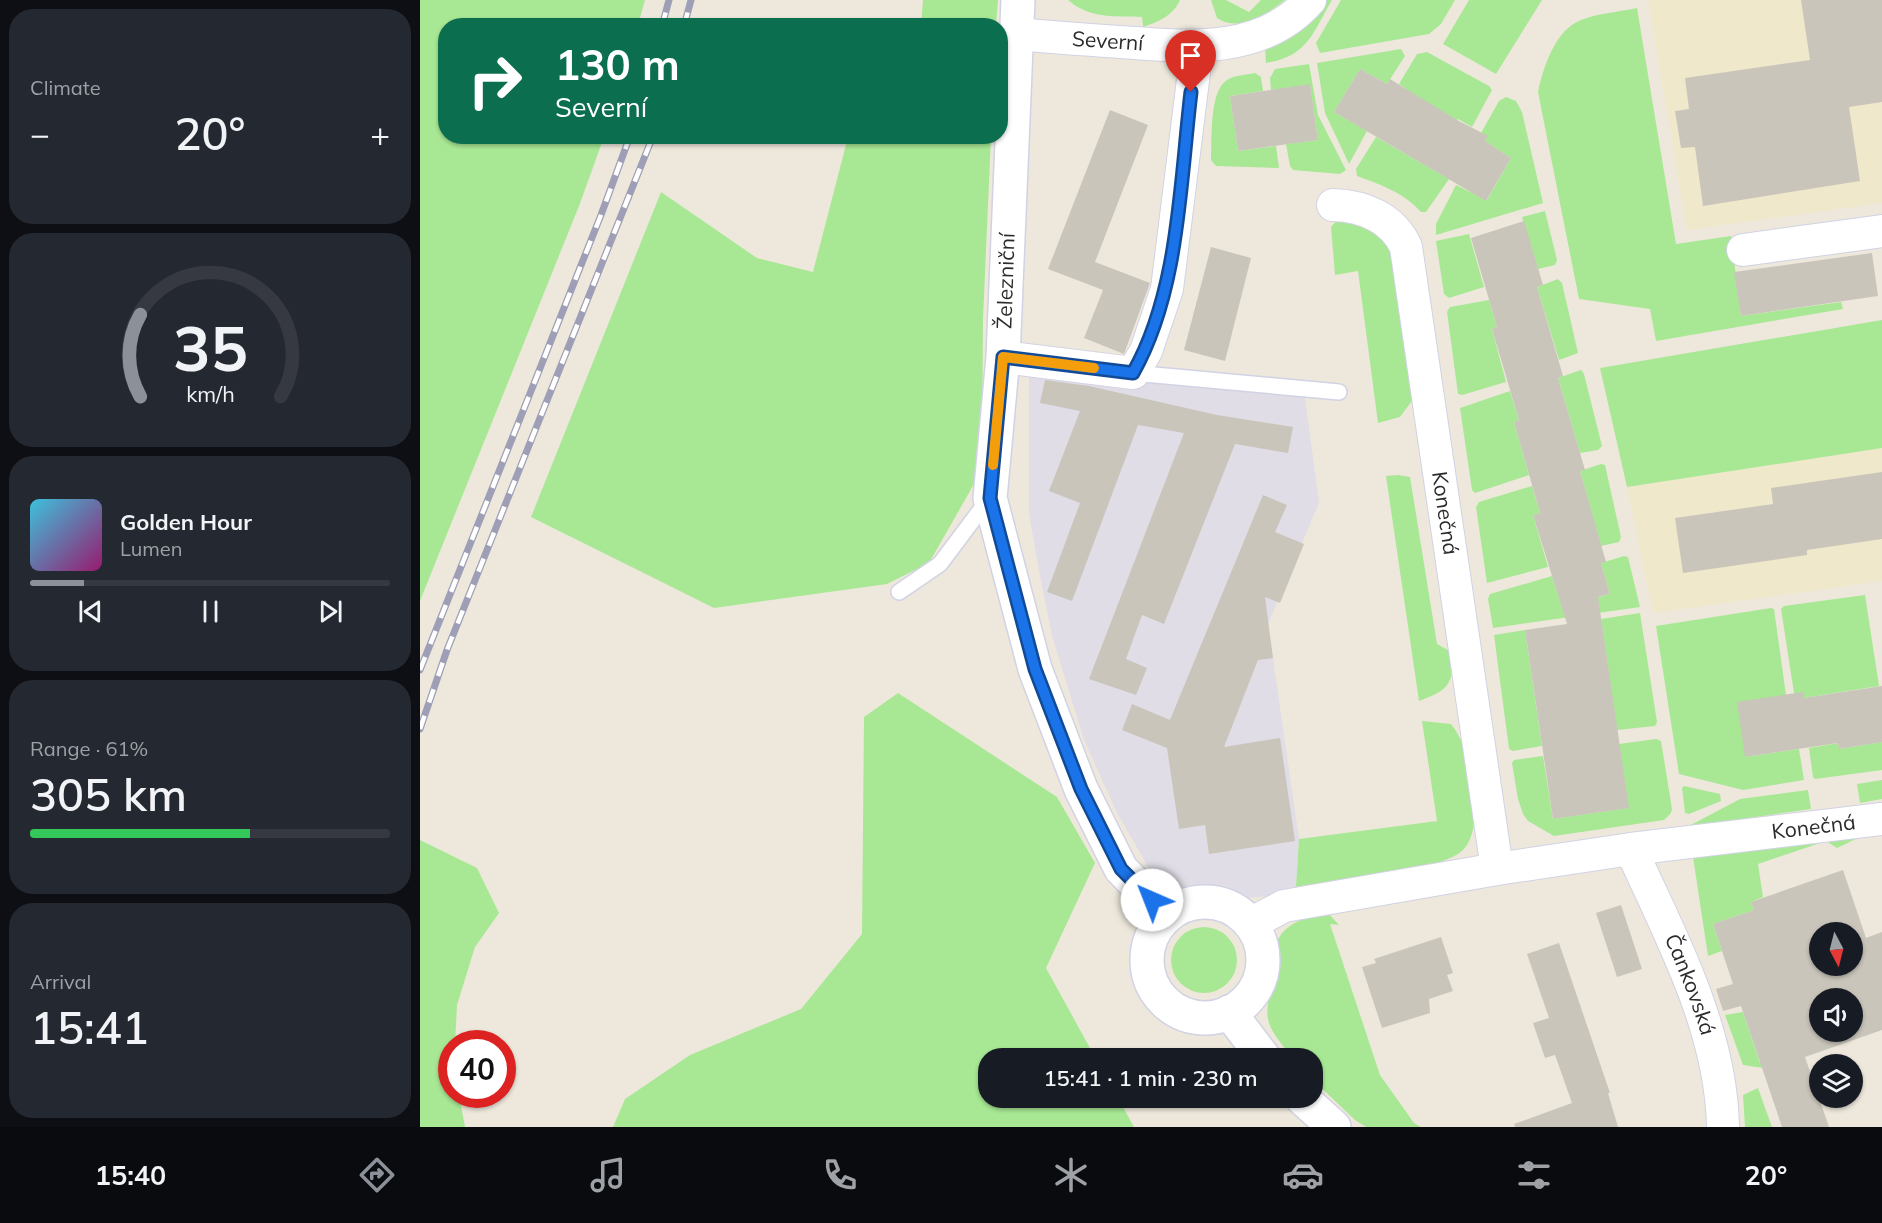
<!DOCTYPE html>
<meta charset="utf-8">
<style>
body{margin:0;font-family:Mulish,sans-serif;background:#242831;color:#f1f3f6;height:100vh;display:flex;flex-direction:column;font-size:22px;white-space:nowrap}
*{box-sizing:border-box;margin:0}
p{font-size:20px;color:#9ea1a6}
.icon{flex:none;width:33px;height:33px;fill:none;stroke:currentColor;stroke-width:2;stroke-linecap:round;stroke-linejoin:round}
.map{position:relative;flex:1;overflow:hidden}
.details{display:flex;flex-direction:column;gap:9px;padding:9px;background:#0d0f14;width:420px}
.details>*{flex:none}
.banner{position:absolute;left:18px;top:18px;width:570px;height:126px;border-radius:24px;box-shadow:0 2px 4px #0004;background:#0b6e4f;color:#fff;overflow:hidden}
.needle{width:39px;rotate:173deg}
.controls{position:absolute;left:1389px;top:922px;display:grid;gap:12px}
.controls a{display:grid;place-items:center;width:54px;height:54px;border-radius:50%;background:#171b24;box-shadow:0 2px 4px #0004;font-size:30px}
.speed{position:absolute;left:18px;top:1030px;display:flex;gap:12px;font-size:30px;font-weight:700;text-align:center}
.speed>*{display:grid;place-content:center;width:78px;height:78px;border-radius:50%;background:#171b24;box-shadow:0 2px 4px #0004;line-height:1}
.speed .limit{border:9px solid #d22;background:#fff;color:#111}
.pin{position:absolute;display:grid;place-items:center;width:51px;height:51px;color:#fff;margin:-62px -26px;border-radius:50% 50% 50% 0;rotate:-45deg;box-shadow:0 0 6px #0007}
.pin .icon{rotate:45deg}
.me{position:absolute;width:66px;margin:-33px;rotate:316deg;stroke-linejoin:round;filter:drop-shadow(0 0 4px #0008)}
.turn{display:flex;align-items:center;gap:21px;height:126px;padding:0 18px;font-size:27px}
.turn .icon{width:78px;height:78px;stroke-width:2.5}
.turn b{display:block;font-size:42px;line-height:51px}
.big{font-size:45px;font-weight:600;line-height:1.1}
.details .widget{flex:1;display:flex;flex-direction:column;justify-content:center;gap:9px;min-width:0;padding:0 21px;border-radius:24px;background:#242831}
.details .dial{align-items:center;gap:0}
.dial svg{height:156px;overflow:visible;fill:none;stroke:#363941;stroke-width:7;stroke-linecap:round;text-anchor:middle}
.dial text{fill:#f1f3f6;stroke:none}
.song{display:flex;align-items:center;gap:18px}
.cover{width:72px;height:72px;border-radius:9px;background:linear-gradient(135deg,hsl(190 70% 55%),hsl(320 70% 35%))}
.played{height:6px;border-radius:3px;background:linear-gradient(90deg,#8c9099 15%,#363941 15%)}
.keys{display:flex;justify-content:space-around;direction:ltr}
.heat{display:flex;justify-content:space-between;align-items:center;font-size:33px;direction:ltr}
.charge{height:9px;border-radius:4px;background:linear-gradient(90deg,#34c759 61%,#363941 0)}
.trip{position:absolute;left:558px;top:1048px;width:345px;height:60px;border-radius:24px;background:#171b24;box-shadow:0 2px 4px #0004;font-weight:600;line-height:60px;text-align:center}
.tab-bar{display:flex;height:96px;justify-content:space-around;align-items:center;background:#090b0e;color:#9ea1a6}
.tab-bar .icon{width:42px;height:42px}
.tab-bar .active{color:#8c9099}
.tab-bar b{font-size:27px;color:#f1f3f6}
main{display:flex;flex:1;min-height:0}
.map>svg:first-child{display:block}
.industrial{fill:#e0dde6}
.education{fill:#f0e8ca}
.green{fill:#a8e894}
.building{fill:#c9c5bb;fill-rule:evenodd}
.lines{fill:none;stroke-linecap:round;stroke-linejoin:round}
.lane-casing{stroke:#d1d2e4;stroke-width:18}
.street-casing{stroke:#d1d2e4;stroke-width:34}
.secondary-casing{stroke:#d1d2e4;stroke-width:36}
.lane{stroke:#fff;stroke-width:15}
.street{stroke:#fff;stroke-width:32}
.secondary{stroke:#fff;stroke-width:33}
.rail-casing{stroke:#9e9fb6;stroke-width:7}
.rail{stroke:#fff;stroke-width:4.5;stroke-dasharray:14;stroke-linecap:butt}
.route-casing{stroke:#114b97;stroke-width:15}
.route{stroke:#1a73e8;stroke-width:10}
.slow{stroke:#f59e0b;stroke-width:10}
.labels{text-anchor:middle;stroke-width:5;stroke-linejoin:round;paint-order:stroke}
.street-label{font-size:21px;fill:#2b2b2b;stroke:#fff}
</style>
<main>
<section class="details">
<div class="widget"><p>Climate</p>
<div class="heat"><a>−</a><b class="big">20°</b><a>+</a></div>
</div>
<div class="widget dial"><svg viewBox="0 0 100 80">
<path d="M14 69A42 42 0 1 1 86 69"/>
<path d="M14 69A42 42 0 0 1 14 27" stroke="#8c9099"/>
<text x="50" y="56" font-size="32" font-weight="700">35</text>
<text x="50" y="72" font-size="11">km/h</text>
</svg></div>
<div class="widget">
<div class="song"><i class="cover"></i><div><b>Golden Hour</b><p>Lumen</p></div></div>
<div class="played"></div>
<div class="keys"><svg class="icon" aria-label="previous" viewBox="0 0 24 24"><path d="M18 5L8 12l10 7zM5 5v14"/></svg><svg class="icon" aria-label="pause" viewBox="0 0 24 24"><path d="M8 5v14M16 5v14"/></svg><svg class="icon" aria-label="next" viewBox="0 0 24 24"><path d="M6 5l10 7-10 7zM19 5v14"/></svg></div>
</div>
<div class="widget"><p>Range · 61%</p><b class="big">305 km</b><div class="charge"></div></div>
<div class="widget"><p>Arrival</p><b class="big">15:41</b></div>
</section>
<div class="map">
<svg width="1462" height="1127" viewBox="0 0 1462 1127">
<rect width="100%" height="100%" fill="#eee8dc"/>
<polygon class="industrial" points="609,367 884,390 899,503 848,624 879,839 876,887 849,896 827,898 757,886 730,870 697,813 664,740 632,636 619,571 609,514"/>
<g class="education">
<polygon points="1228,0 1462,0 1462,203 1267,230"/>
<polygon points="1462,448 1462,581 1233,613 1207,487"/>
</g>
<g class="green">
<polygon points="0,0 225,0 218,25 26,26 26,136 184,137 159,206 0,601"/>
<polygon points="503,0 578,0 576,25 501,25"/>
<path d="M648,0h112c-7,16 -22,22 -37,27l-1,-10c-28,-1 -52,2 -74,-17z"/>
<path d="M791,0h15l23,12 12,-12h24c-18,14 -46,33 -68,18z"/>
<path d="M907,0h5c-20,34 -24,56 -66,63l-1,-16 40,-24z"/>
<polygon points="921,0 1035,0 1021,24 1009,34 900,53 896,43"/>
<polygon points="1049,0 1122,0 1076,74 1023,44"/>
<path d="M1217,8l39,236 55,-8 10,80 100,-14 2,7 -187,32 -6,-32 -71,-10 -41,-207c5,-24 17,-62 43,-72 17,-7 38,-8 56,-12z"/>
<polygon points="981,49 985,56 967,84 940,69 914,112 947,131 929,164 905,113 897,63"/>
<polygon points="1007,52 1069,86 1072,90 1052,127 1038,119 1035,123 979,84 997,54"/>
<polygon points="889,64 898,115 926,170 920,174 873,170 870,166 866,144 898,140 890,85 851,90 850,78 855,69"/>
<path d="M835,73l6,4 2,14 -33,5 8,55 38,-5 3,22 -63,-2 -5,-6c1,-20 -2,-69 16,-80 8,-5 19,-5 28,-7z"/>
<polygon points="1086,97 1096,101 1102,112 1123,203 1016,235 1016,224 1036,185 1067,200 1091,158 1065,141 1067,137 1061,133 1079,101"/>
<polygon points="428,137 571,137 563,319 562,455 554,484 509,563 467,584 294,608 111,517 241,192 337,258 393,272"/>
<path d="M956,137l73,42 -23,33h-5c-18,-20 -40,-27 -64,-36l-1,-7z"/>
<polygon points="1125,211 1137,260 1135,265 1118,269 1102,217"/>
<polygon points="929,217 969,237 997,394 980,417 958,423 938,271 915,275 911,227 919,218"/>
<polygon points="1049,234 1064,287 1029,298 1024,294 1016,241"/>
<polygon points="1138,279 1142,283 1158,353 1139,360 1117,287"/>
<polygon points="1069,300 1077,327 1072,329 1086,382 1042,395 1038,394 1027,312 1030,307"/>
<polygon points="1462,320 1462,448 1207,487 1180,368"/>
<polygon points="1161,370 1164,374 1182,446 1178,450 1160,453 1138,378"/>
<polygon points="1090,391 1099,420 1094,422 1109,475 1055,493 1052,490 1040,408"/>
<polygon points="1181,464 1185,465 1201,537 1199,542 1181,546 1160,471"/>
<path d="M978,475l12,2 27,167 16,9c0,32 -4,37 -34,48l-33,-225z"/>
<polygon points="1112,486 1120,513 1113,515 1128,567 1067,583 1056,507 1059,502"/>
<polygon points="1204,556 1208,557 1220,607 1073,628 1068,599 1070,594 1132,576 1142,607 1190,594 1181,563"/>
<polygon points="1445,595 1459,686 1384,698 1374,693 1361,609 1364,606"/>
<polygon points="1351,608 1354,609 1366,695 1325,757 1379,749 1384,780 1323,790 1259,774 1236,626"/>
<polygon points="1220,613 1237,722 1235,726 1197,730 1181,619"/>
<polygon points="1105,630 1122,746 1093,751 1089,749 1074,635"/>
<polygon points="478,693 637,797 675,863 626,968 676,1059 568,1059 568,1098 698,1098 714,1127 193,1127 205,1099 270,1055 381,1009 442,934 444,717"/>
<path d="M1002,721l29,3c17,22 17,41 21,68 3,18 5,42 -8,57 -20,23 -135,32 -168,38l3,-48 138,-18z"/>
<polygon points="1236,739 1241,741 1252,809 1251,813 1244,820 1134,836 1108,821 1103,814 1098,799 1092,763 1094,760 1123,756 1133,819 1208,808 1199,744"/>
<polygon points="1462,742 1462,770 1395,779 1393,777 1389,748 1418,743 1419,749"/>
<polygon points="1462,780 1462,799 1440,803 1437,784"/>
<polygon points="1264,786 1300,794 1301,801 1269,814 1265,813 1262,788"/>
<polygon points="1388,790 1391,809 1267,827 1320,799"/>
<polygon points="1436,834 1438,838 1417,848 1406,841 1338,864 1343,897 1331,902 1334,910 1293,924 1302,951 1288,956 1273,857"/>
<polygon points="0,840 57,868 79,913 55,947 37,1005 35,1044 32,1044 32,1095 39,1095 45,1127 0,1127"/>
<path d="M908,913l11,12 -9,-1 50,151 34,48 7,4h-55l-11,-7 -42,-40 -1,-21h-18c-34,-40 -29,-39 -20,-87 2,-8 0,-16 1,-23 4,-25 32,-33 53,-36z"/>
<circle cx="784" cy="960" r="33"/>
<polygon points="1323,1012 1340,1063 1350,1069 1323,1065 1305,1015"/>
<polygon points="1338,1088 1352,1127 1325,1127 1323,1095"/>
</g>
<g class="building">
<polygon points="1381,0 1462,0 1462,102 1429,107 1440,181 1283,206 1275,147 1261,148 1255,111 1269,109 1265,78 1390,60"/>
<polygon points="940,69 967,84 970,79 1037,120 1068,136 1065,141 1091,158 1066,201 914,112"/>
<polygon points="890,84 898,140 818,151 810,96"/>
<polygon points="690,110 728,125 675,262 730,283 704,354 664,338 683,290 628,269"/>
<polygon points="1104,221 1123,285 1117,287 1143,376 1138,378 1165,470 1160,471 1186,562 1181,563 1190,594 1178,597 1209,808 1133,819 1105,630 1147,624 1113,515 1120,513 1094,422 1099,420 1072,329 1077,327 1051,238"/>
<polygon points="791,247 831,258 805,361 764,350"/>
<polygon points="1452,253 1458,296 1321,316 1314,272"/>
<polygon points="625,380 669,386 797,415 873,427 868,453 815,444 744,624 722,615 706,659 727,668 716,695 669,679 764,433 718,425 652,601 627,592 660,503 629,491 660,411 620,403"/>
<polygon points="1462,472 1462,539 1387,550 1387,555 1263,573 1255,518 1353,504 1351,488"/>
<polygon points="843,495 867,505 855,532 884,544 860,603 845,597 853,658 838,660 804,747 860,738 875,841 789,854 785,825 759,829 747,748 702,730 712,704 750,720"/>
<polygon points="1462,686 1462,742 1419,749 1418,743 1325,757 1317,702 1383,692 1384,698"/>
<path d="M1423,870l23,68 16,-6v98l-77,27 24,70h-47l-41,-121 -18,5 -7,-22 17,-5 -20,-60 41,-14 -3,-8zM1400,933h32v33h-32zM1400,999h32v33h-32z"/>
<polygon points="1201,905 1222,969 1197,977 1176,913"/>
<polygon points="1021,937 1033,973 1027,975 1033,991 1009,999 1010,1013 962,1028 942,967 956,963 954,959"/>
<polygon points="1139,943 1190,1093 1188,1093 1198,1127 1095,1127 1094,1124 1152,1103 1135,1055 1125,1058 1113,1023 1129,1018 1107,954"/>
</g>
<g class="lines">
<g class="lane-casing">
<g id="lane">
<polyline points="713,373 919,392"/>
<polyline points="479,592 520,564 568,500"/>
</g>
</g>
<g class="street-casing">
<g id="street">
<path id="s1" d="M596,34c35,3 70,6 105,8 65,5 141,13 189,-42"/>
<path id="s2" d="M913,205c31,1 60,13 73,42l91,622"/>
<polyline points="1323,250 1462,231"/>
<polyline points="583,357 713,373 726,351 747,289 777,48"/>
<path id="s3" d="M1211,849c40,89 90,179 92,278"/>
<path id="s4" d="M830,924l34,-18 213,-37 134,-20 251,-30"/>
</g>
</g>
<g class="secondary-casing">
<g id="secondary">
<polyline points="598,0 583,357 570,498 615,669 661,789 701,869 747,916"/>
<circle cx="785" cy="960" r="58"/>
<polyline points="809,1012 845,1059"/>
<polyline points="882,1098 914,1127"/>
</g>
</g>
<use href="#lane" class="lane"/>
<use href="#street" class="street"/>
<use href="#secondary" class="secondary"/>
<g class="rail-casing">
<g id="rail">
<polyline points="242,26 249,0"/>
<polyline points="264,26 271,0"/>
<polyline points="0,670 181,215 210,136"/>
<polyline points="0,729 27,650 233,136"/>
</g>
</g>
<use href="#rail" class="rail"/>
</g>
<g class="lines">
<g class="route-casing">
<path id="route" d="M732,900l-31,-31 -40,-80 -46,-120 -45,-171 13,-141 130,16c46,-81 47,-190 58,-281"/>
</g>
<use href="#route" class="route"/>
<polyline class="slow" points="573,465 583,357 674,368"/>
</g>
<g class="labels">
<g class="street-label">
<text dy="7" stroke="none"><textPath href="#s1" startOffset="92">Severní</textPath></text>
<text transform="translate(586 281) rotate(-88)" y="7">Železniční</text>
<text dy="7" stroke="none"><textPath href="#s2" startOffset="358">Konečná</textPath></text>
<text dy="7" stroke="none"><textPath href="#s4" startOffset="574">Konečná</textPath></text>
<text dy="7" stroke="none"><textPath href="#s3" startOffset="148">Čankovská</textPath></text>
</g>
</g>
</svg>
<div class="controls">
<a><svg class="needle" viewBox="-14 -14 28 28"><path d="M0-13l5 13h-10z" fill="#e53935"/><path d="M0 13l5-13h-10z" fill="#9ea1a6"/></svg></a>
<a><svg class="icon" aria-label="sound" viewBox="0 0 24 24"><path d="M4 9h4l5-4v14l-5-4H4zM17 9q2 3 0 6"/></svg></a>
<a><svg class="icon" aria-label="layers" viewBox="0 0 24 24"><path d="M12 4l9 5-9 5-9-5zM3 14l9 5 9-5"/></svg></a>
</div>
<div class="speed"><div class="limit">40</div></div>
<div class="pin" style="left:771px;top:92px;background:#d93025"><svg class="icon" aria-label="arrive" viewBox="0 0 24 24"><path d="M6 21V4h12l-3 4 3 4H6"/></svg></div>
<svg class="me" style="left:732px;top:900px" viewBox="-20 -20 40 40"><circle r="19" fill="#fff"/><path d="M0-13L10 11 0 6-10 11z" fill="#1a73e8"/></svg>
<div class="trip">15:41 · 1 min · 230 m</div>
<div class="banner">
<div class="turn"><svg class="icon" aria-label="right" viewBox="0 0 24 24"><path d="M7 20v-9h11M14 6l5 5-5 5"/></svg><div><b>130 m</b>Severní</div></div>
</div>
</div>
</main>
<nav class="tab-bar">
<b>15:40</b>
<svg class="icon active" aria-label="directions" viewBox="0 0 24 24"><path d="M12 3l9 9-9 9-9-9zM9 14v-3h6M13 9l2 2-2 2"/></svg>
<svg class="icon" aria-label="music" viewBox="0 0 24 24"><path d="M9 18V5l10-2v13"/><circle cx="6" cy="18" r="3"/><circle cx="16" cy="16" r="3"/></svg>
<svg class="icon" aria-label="phone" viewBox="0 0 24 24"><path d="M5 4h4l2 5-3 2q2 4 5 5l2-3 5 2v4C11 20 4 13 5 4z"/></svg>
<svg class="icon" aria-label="climate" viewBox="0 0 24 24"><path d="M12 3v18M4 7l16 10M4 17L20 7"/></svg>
<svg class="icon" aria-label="car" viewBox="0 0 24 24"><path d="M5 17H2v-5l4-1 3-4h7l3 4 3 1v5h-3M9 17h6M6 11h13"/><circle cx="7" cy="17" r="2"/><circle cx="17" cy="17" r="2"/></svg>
<svg class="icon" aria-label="filters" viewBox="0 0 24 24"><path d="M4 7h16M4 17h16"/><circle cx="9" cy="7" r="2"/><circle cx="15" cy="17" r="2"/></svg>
<b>20°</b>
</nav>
